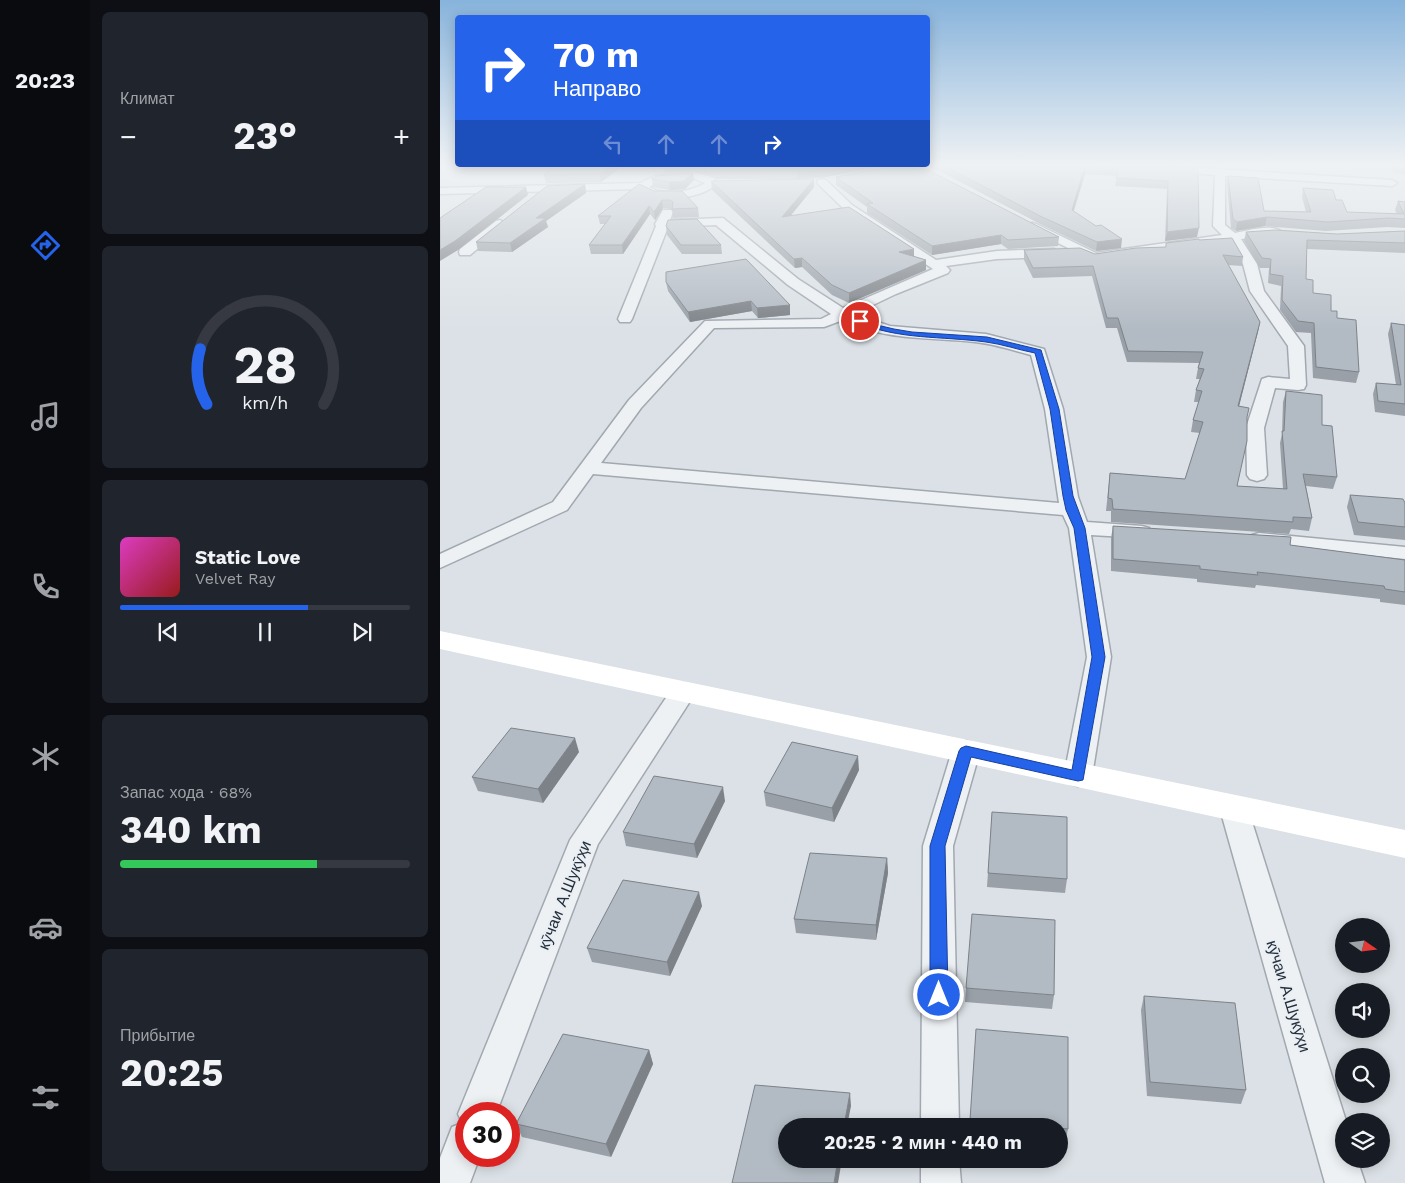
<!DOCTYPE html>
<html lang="ru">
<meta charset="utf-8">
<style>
body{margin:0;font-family:"Work Sans",sans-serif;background:#20242c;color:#f1f3f6;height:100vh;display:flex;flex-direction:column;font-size:19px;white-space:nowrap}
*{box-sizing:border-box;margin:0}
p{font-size:16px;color:#9ea1a6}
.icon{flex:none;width:28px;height:28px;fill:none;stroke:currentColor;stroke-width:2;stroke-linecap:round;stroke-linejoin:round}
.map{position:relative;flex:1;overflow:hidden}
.drawer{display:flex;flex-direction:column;gap:12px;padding:12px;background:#0d0f14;width:350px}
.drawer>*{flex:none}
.guide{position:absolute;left:15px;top:15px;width:475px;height:152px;border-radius:5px;box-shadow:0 2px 12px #0003;background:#2563eb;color:#fff;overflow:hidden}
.needle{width:32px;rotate:104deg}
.buttons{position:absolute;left:895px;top:918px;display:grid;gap:10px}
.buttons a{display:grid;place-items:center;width:55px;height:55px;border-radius:50%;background:#171b24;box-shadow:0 2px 12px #0003;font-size:25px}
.speed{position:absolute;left:15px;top:1102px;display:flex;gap:10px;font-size:25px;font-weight:700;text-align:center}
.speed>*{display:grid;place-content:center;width:65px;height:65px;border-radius:50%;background:#171b24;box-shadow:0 2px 12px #0003;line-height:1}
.speed .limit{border:8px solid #d22;background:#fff;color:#111}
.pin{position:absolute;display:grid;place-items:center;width:42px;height:42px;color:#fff;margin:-21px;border:2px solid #fff;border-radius:50%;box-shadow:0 1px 5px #0007}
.me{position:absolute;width:55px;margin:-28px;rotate:0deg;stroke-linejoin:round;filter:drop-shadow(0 0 4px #0008)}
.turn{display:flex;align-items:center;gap:18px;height:105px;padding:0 15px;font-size:22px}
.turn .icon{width:65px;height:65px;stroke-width:2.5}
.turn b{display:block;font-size:35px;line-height:42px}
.lanes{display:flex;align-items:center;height:48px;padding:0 15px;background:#0003;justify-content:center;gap:25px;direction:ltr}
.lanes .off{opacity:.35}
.big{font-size:38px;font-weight:700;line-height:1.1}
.drawer .widget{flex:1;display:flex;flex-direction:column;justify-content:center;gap:8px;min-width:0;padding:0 18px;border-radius:8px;background:#20242c}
.drawer .dial{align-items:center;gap:0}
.dial svg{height:130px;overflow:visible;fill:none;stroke:#363941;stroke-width:7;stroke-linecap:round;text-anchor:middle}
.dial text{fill:#f1f3f6;stroke:none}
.song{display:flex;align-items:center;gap:15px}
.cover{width:60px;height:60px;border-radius:8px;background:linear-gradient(135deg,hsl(310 70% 55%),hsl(0 70% 35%))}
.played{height:5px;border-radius:2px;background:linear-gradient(90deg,#2563eb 65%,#363941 65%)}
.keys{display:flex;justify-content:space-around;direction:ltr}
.heat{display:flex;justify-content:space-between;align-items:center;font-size:28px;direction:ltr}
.charge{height:8px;border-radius:4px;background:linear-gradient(90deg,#34c759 68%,#363941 0)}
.trip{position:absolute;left:338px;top:1118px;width:290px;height:50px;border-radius:25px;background:#171b24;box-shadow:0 2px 12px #0003;font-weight:700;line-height:50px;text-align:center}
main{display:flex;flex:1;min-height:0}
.tab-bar{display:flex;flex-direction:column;width:90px;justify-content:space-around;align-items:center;background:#090b0e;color:#9ea1a6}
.tab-bar .icon{width:35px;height:35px}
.tab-bar .selected{color:#2563eb}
.tab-bar b{font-size:22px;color:#f1f3f6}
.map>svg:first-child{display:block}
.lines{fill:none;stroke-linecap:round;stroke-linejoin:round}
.street-casing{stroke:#a1a8b0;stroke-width:3}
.street{fill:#eef1f4;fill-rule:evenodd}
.secondary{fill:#fff;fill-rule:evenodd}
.wall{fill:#99a0a8}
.shaded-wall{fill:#7d8288}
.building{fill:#b2bac3;stroke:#7d8288}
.route{fill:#2563eb;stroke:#184099}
.labels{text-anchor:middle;stroke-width:4;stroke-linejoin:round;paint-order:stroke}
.near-street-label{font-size:16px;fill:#25303c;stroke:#eaeff4}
</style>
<main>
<nav class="tab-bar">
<b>20:23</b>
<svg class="icon selected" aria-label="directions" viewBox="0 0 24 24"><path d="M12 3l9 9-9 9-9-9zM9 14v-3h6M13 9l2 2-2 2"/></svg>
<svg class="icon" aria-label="music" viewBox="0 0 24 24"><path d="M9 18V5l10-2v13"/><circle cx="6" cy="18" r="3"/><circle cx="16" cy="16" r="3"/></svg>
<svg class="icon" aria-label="phone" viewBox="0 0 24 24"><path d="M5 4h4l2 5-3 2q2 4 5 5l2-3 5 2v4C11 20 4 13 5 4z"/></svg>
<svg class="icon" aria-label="climate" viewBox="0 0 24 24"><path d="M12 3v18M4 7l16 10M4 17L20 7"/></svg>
<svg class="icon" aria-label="car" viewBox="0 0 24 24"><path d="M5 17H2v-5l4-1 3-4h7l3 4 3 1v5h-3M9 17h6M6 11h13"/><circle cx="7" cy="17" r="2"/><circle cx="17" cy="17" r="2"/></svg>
<svg class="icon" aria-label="filters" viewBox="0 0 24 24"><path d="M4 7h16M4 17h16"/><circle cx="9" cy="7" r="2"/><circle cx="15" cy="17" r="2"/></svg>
</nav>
<section class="drawer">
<div class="widget"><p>Климат</p>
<div class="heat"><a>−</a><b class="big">23°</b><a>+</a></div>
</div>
<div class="widget dial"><svg viewBox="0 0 100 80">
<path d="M14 69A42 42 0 1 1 86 69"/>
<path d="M14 69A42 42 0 0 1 10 35" stroke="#2563eb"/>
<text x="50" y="56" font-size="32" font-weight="700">28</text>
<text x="50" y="72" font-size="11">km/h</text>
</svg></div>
<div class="widget">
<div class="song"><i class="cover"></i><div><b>Static Love</b><p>Velvet Ray</p></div></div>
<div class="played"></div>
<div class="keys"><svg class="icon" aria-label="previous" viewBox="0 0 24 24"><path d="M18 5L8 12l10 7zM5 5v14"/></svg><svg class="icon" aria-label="pause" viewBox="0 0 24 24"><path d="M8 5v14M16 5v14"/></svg><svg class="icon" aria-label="next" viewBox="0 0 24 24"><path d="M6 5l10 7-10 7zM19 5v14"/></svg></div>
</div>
<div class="widget"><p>Запас хода · 68%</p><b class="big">340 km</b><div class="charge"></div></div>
<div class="widget"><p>Прибытие</p><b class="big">20:25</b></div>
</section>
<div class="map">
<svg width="965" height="1183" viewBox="0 0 965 1183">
<rect width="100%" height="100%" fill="#dbe1e6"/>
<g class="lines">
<g class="street-casing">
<g id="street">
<path d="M728,166l224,14 5,3 -5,3 -167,-10v49l10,8c13,-2 37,-10 47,-1l-6,4 -35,3 16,25 7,27 40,55 2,39 -2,4 -6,1 -23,-2 -11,40 3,47 -3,4 -7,2 -7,-2 -3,-4 -1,-47 16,-49 6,-2 22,2 -2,-33 -38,-55 -7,-27 -14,-23 -135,20 -68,-34 6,-4 4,1 60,29 126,-18 -9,-9 2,-51 -51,-4 -1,-2 1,-2z"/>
<path d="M253,172l21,6 2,6c-13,15 -61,20 -77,5l-199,5v-6l200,-5 15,-7zM253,178l12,5c-14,9 -41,13 -56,4l9,-5z"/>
<path d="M382,179l4,1 26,25 84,55 61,-9 57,-2 6,4 -6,4 -57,2 -51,7 4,4 -2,3 -52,21 -42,20 36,12 96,8 58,15 19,60 15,88 9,25 55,4 7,2 3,4 -3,4 -7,2 -51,-3 20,122 -19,119 -4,7 -10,3 -10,-3 -4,-7 23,-119 -18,-129 -6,-13 -470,-41 -26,36 -127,58v-14l113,-52 76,-102 76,-79 116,-2 10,-5 -43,-29 -72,-60 -48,2 -36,92 -2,3h-10l-2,-3 38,-93 -1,-2 8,-14h8l2,2 -3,8 53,-2 75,61 45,29 90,-39 -89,-60 -26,-25 -1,-2 1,-2zM403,320c41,21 87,17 132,22 19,2 37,8 56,13l14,54 14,94 -458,-40 40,-55 73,-80 110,-1z"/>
<polygon points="60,220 66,224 64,227 30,255 20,255 19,252 20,249 56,221"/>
<polygon points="819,533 965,547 965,559 812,543 809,539 812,535"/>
<polygon points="243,683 252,686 256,692 158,844 56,1114 26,1114 26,1156 40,1156 30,1183 0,1183 0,1158 12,1127 22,1123 18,1114 130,840 234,686"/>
<polygon points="526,741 536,744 540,751 513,846 519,1126 481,1126 483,846 512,751 516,744"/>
<polygon points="794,798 804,801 808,809 906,1121 904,1121 904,1159 917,1159 925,1183 885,1183 780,809 784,801"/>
<polygon points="481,1159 519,1159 521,1183 481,1183"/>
</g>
</g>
<use href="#street" class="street"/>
<polygon class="secondary" points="0,631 965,830 965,858 0,649"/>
</g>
<g class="wall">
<polygon points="488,164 708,164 758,168 757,237 725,241 727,189 675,186 677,176 645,174 634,211 681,248 656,251 600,224 494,168 480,165 475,165 619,237 618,246 568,249 561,244 492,255 427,213 427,207 396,185 396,177 458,165"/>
<polygon points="949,164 965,164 965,175 964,174 954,173"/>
<polygon points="141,165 185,165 161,182 106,183 104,175 139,167"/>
<polygon points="223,165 451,165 385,177 357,179 277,179 274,176 255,172 225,173"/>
<polygon points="788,176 824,211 866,212 862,197 863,188 896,200 907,212 957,214 955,210 958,201 965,202 965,228 947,227 886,231 825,226 796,231 791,228 787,184"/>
<polygon points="212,179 254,180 245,189 230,190 213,187"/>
<polygon points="271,181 374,187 351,215 486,260 486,270 409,303 392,295 362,267 355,268 272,190"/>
<polygon points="145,184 146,193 106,221 108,227 72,252 38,251 36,242"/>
<polygon points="214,191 258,208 259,217 233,218 232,209 223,208 215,220 210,214 183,254 151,254 149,245 165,224 160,224 158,216"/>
<polygon points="226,226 281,245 282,254 242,254 227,235"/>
<polygon points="965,231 965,253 867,249 866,279 873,293 891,311 897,318 919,372 916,383 873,378 871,333 856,332 840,310 841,286 828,283 829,268 820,268 804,241 806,232 897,234"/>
<polygon points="759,240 803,257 802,266 788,265 820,322 799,406 807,420 797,486 843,489 840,443 842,434 843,402 846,391 882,425 897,477 893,489 866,486 872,518 869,531 851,529 849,534 671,522 671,511 666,511 670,473 745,479 760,433 751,432 753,420 759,402 754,402 756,390 760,379 756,379 758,368 759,363 687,362 677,328 666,328 652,276 593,278 584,260 584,250 655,254 726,247"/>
<polygon points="226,282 350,305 350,315 318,318 312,311 250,322 228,291"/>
<polygon points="951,323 965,325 965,416 935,412 933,394 936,383 956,385 948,334"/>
<polygon points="910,495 965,503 965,540 914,535 907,507"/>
<polygon points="673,526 850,545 965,560 965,605 940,602 940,599 816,585 815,588 757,582 757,579 671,571 671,538"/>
<polygon points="139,752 103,803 38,791 32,777"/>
<polygon points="419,770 394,822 326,806 324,792"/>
<polygon points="285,801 257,858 186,846 183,832"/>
<polygon points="552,812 627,879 625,893 547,887"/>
<polygon points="447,858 448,873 436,940 356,933 354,919"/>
<polygon points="262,906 230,976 152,962 147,948"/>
<polygon points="526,988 614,995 612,1009 525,1002"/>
<polygon points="704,996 806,1090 801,1104 707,1096 701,1010"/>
<polygon points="536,1029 628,1129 625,1142 619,1142 619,1126 530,1126"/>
<polygon points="209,1050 213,1064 171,1157 82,1137 76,1124"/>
</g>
<g class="shaded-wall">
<polygon points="173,165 185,165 161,182 160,174"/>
<polygon points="407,165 451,165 385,177 357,179 357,171"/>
<polygon points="645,166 645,174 631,218 632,210"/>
<polygon points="253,173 254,180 245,189 230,190 229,182"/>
<polygon points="374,179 374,187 343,225 342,217"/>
<polygon points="145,184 146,193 106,221 108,227 72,252 70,243 96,218"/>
<polygon points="86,187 88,195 18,250 0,261 0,250"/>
<polygon points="222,200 223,208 215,220 214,212"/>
<polygon points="209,206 210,214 183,254 182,245"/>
<polygon points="827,217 825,226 796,231 797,222"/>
<polygon points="759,228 757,237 725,241 727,232"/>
<polygon points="561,235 561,244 492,255 492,246"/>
<polygon points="682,239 681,248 656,251 657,242"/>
<polygon points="474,249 474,258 459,252"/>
<polygon points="362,258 362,267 355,268 354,259"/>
<polygon points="486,260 486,270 409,303 409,293"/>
<polygon points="311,301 312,311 250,322 248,312"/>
<polygon points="350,305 350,315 318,318 317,308"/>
<polygon points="820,322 818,332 796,418 798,406"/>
<polygon points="135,738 139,752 103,803 98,789"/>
<polygon points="418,756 419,770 394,822 392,808"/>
<polygon points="283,787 285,801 257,858 254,844"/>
<polygon points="447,858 448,873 436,940 436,925"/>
<polygon points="259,892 262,906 230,976 227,962"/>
<polygon points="209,1050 213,1064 171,1157 166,1144"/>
<polygon points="410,1093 411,1106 407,1126 404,1126"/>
<polygon points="398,1159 402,1159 398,1183 394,1183"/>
</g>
<g class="building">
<polygon points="501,164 708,164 758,168 759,228 727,232 728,181 676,178 678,168 645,166 632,210 656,226 661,225 682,239 657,242 600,216"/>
<polygon points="955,164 965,164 965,166 956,165"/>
<polygon points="141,165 173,165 160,174 104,175 112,167 139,167"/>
<polygon points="257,165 407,165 385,169 357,171 276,171 274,168"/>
<polygon points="458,165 474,165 484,168 619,237 568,240 561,235 492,246 427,204 433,203 396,177"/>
<polygon points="253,173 244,181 229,182 212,179 217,176"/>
<polygon points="788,176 818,178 824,211 871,212 863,188 893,190 896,200 902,200 907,212 964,214 958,201 965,202 965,219 949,218 888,222 827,217 797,222 793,219"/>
<polygon points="374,179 342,217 409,207 474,249 459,252 486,260 409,293 392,285 362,258 354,259 271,181"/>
<polygon points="145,184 96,218 106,218 70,243 36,242 107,186"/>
<polygon points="199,184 214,191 242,191 258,208 232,209 233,202 230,200 222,200 214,212 209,206 182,245 149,245 171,216 158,216"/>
<polygon points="46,187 86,187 15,241 0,250 0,218"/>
<polygon points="257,219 281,245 241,245 226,226 228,220"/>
<polygon points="835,230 897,234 965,231 965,243 867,240 866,279 873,280 873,293 891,295 891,311 897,311 897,318 916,320 919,372 876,367 874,323 858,321 842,300 843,276 830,274 831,259 822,258 806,232"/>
<polygon points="792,238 803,257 783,255 820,322 798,406 809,408 807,417 807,441 797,486 847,489 842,431 844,431 846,391 882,395 882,425 892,426 897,477 863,474 872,518 853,517 853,522 673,509 672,499 668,498 670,473 745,479 763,422 753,420 762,391 756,390 764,369 758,368 763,352 688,351 678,318 667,318 653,266 593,268 584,250 640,248 655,254 696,248 726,247 726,243 759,239 759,240"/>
<polygon points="306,259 350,305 317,308 311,301 248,312 226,282 226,272"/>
<polygon points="951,323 965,325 965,404 938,401 936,383 961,385"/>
<polygon points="910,495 963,499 965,503 965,527 918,522"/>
<polygon points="673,526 851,537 850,545 965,560 965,592 945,589 944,586 817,572 818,575 760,569 760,566 673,559"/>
<polygon points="71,728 135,738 98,789 32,777"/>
<polygon points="352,742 418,756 392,808 324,792"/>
<polygon points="214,776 283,787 254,844 183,832"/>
<polygon points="552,812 627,817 627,879 548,873"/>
<polygon points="370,853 447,858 436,925 354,919"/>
<polygon points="183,880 259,892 227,962 147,948"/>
<polygon points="532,914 615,920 614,995 526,988"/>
<polygon points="704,996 795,1003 806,1090 710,1082"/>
<polygon points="536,1029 628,1037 628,1129 619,1128 619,1126 595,1126 530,1120"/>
<polygon points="123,1034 209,1050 166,1144 76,1124"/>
<polygon points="315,1085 410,1093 404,1126 346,1126 346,1159 398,1159 394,1183 292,1183"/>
</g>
<linearGradient id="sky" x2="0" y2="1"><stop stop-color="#87b3db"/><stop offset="0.5" stop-color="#eff2f4"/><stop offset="1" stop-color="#eff2f4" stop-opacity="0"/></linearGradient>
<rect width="965" height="330" fill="url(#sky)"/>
<path class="route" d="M420,318l17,7 17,4 18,3 75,5 54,13 18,59 14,87 12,32 20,129 -22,123 -5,1 -107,-24 -26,89 3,149 -3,6 -6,2 -6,-2 -3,-6v-149l29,-95 2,-3 5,-2 106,24 20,-113 -18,-129 -8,-18 -3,-14 -13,-87 -15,-56c-16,-3 -33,-9 -49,-11 -44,-6 -88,-2 -129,-20l-1,-1z"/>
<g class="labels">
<g class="near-street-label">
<text transform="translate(124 895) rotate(-68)" y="6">кӯчаи А.Шукӯҳи</text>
<text transform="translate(849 996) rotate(73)" y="6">кӯчаи А.Шукӯҳи</text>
</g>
</g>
</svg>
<div class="buttons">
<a><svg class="needle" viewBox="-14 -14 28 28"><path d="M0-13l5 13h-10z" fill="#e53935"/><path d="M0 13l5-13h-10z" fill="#9ea1a6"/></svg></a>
<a><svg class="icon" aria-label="sound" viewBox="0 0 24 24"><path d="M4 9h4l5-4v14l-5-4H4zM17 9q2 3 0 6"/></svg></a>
<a><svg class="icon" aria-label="search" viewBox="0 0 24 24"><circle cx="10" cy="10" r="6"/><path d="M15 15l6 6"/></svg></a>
<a><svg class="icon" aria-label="layers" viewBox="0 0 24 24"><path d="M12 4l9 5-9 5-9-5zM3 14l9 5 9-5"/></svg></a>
</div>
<div class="speed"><div class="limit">30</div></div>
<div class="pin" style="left:420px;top:321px;background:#d93025"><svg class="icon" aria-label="arrive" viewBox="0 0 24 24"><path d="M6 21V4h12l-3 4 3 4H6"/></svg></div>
<svg class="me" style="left:499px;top:995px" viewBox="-20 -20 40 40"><circle r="17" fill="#2563eb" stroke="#fff" stroke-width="3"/><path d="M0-11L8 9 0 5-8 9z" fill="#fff"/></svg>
<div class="trip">20:25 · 2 мин · 440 m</div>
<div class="guide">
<div class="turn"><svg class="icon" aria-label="right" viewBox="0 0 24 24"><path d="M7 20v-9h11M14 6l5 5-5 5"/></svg><div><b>70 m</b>Направо</div></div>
<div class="lanes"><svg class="icon off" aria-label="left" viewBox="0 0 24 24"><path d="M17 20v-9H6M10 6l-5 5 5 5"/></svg><svg class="icon off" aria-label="ahead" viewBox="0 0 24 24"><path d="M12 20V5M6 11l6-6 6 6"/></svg><svg class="icon off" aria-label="ahead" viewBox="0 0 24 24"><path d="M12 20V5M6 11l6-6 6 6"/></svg><svg class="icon" aria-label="right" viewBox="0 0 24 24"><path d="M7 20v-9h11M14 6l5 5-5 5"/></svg></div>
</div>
</div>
</main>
